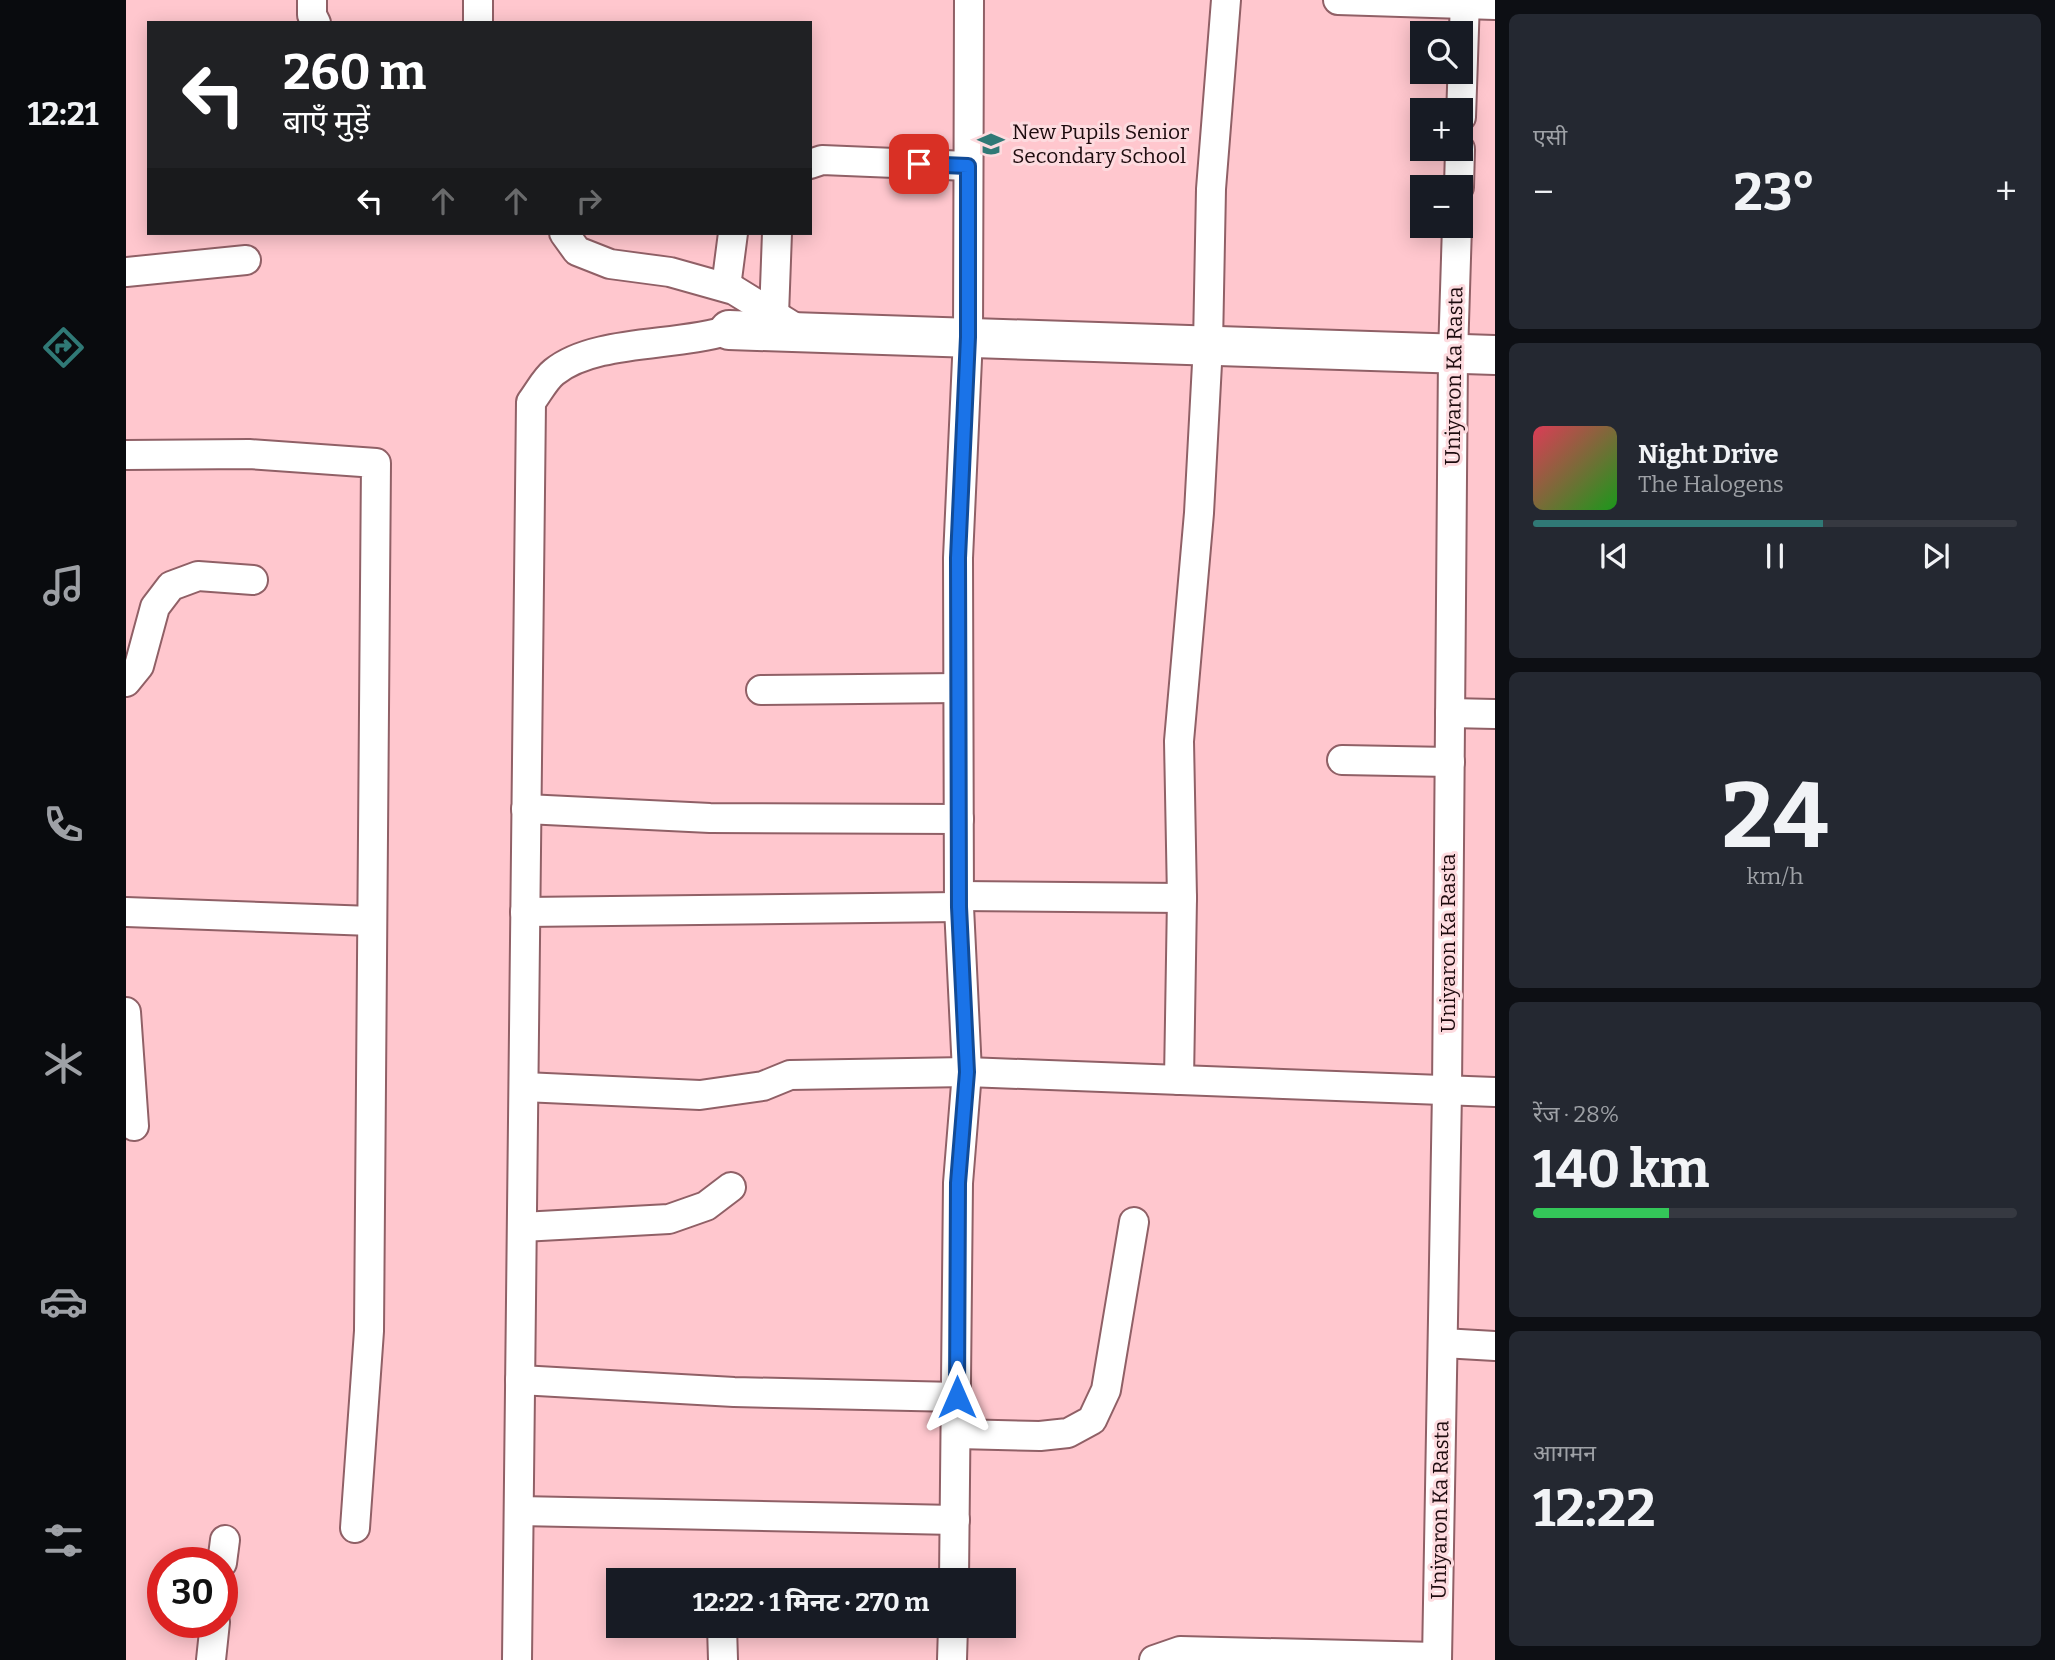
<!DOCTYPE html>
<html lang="hi">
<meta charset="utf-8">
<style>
body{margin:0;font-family:Bitter,"Noto Sans Devanagari",serif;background:#242831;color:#f1f3f6;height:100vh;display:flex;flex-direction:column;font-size:26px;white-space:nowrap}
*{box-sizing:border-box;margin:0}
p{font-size:23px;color:#9ea1a6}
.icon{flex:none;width:38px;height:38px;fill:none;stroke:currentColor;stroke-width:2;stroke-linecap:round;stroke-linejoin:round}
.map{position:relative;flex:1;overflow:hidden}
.drawer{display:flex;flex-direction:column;gap:14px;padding:14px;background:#0d0f14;width:560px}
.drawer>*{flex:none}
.guide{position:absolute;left:21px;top:21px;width:665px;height:214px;border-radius:0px;box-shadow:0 4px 18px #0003;background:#202124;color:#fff;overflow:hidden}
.fabs{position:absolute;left:1284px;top:21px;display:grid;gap:14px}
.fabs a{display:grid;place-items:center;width:63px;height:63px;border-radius:0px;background:#171b24;box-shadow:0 4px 18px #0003;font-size:35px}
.speed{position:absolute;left:21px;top:1547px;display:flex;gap:14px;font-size:35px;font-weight:700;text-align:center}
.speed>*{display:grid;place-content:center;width:91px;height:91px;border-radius:50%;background:#171b24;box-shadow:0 4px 18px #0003;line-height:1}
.speed .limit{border:10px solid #d22;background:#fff;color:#111}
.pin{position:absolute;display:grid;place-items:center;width:60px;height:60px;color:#fff;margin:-30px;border-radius:14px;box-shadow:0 4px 10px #0006}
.me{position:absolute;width:77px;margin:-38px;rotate:0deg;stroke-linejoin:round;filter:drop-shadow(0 0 5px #0008)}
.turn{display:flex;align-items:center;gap:24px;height:147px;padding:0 21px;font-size:32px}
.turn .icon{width:91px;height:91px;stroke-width:2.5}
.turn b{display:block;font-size:49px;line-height:60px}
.lanes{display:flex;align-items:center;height:66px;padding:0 21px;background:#0003;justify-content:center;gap:35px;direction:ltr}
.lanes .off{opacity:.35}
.big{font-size:52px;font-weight:700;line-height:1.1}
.drawer .tile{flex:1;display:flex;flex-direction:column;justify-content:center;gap:10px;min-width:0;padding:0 24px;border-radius:10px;background:#242831}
.drawer .dial{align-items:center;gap:0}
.dial b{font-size:91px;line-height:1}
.song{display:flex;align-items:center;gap:21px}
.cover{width:84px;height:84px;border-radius:10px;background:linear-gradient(135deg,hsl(350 70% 55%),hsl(120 70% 35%))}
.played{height:7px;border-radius:4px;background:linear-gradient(90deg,#307976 60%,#363941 60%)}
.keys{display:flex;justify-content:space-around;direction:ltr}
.heat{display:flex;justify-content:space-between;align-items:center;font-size:38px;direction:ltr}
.charge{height:10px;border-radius:5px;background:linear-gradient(90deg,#34c759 28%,#363941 0)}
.trip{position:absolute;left:480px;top:1568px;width:410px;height:70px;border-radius:0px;background:#171b24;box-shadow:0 4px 18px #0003;font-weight:700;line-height:70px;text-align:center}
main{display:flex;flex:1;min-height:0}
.tabs{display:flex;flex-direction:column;width:126px;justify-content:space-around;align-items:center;background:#090b0e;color:#9ea1a6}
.tabs .icon{width:49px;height:49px}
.tabs .on{color:#307976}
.tabs b{font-size:32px;color:#f1f3f6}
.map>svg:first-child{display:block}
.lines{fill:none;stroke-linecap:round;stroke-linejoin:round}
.street-casing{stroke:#906066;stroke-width:32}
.secondary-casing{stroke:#906066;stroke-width:42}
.street{stroke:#fff;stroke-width:28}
.secondary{stroke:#fff;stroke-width:38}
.route-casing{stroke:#114b97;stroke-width:18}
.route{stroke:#1a73e8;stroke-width:12}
.labels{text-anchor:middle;stroke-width:6;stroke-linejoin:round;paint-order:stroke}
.poi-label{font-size:21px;fill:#1d0b0e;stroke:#fddbdf;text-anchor:start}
.street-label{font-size:21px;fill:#1d0b0e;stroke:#fddbdf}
</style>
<main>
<nav class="tabs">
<b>12:21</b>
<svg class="icon on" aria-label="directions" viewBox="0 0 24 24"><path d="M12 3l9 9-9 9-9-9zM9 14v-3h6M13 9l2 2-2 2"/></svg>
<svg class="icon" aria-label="music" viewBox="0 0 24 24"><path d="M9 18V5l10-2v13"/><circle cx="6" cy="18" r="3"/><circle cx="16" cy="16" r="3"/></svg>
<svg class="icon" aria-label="phone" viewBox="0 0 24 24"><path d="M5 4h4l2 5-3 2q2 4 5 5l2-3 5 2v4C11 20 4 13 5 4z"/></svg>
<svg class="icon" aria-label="climate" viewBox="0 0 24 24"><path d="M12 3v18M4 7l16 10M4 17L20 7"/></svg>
<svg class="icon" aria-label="car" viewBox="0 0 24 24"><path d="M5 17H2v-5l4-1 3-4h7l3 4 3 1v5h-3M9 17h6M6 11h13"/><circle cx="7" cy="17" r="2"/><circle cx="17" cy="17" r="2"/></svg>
<svg class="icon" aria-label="filters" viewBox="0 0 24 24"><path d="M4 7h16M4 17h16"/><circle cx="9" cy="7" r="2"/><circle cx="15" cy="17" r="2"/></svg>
</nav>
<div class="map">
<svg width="1369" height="1660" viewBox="0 0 1369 1660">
<rect width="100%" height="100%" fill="#ffc7ce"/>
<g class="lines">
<g class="street-casing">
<g id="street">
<polyline points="186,0 186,15 190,23"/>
<polyline points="1212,0 1369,5"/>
<polyline points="352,23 352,0"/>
<polyline points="1335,117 1339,0"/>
<polyline points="684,164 696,160 842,166"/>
<polyline points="1333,187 1334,149"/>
<polyline points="438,233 451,251 484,264 544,272 608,290 676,332"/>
<polyline points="0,272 120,260"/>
<polyline points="600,287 607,233"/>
<polyline points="648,315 651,233"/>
<polyline points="0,455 123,454 250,463 243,1331 229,1528"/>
<polyline points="0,682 13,666 29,607 45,586 72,576 127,580"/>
<polyline points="635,690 832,688"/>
<polyline points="1324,713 1369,714"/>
<polyline points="1216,760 1324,762"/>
<polyline points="400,809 584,818 833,819"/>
<polyline points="833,896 1056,898"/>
<polyline points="0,912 246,921"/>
<polyline points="399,912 833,907"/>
<polyline points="0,1012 8,1126"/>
<polyline points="1053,1080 1056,898 1053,741 1073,513 1082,345 1085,189 1100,0"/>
<polyline points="398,1087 574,1095 637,1086 664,1075 841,1072 1369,1092"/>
<polyline points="396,1227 543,1219 580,1206 605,1187"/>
<polyline points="1317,1343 1369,1346"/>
<polyline points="394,1380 608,1392 831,1397"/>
<polyline points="831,1434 914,1436 942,1433 966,1420 980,1390 1008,1222"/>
<polyline points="393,1511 829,1520"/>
<polyline points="96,1563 99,1540"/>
<polyline points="828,1580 832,1183 841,1072 833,907 832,558 842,337 843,1"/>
<polyline points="596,1626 597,1660"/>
<polyline points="85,1660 89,1622"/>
<path d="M391,1660l14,-1258c7,-9 14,-23 23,-30 41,-33 123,-25 175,-42"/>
<polyline points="826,1660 827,1626"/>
<polyline points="1028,1660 1054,1651 1311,1657"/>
<polyline points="1311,1660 1321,1091 1327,355 1331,226"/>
</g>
</g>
<g class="secondary-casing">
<polyline id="secondary" points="603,330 1369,355"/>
</g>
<use href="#street" class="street"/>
<use href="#secondary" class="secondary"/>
</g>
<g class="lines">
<g class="route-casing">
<polyline id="route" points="793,164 842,166 842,337 832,558 833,907 841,1072 832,1183 831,1397"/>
</g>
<use href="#route" class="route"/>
</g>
<defs>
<g id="school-bare" transform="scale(2.1)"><path d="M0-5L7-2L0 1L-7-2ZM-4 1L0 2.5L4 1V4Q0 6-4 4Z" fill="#307976" stroke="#fddbdf" stroke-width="2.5" paint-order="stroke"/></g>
</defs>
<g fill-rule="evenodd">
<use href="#school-bare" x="865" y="144"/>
</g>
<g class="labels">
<g class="poi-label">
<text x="886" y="139">New Pupils Senior<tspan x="886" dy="24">Secondary School</tspan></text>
</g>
<g class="street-label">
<text transform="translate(1328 376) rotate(-89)" y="7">Uniyaron Ka Rasta</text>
<text transform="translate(1322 943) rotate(-90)" y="7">Uniyaron Ka Rasta</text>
<text transform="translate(1314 1510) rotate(-89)" y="7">Uniyaron Ka Rasta</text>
</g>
</g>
</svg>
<div class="fabs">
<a><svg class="icon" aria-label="search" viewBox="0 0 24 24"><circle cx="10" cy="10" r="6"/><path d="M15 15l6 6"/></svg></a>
<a>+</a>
<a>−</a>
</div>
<div class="speed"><div class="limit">30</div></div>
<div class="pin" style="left:793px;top:164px;background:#d93025"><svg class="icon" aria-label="arrive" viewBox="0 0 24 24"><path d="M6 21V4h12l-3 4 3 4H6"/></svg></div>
<svg class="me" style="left:831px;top:1397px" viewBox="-20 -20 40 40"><path d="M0-17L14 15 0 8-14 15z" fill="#1a73e8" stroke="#fff" stroke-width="4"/></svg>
<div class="trip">12:22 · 1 मिनट · 270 m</div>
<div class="guide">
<div class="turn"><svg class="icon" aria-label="left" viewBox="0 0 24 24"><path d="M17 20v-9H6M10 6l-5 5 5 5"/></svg><div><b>260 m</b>बाएँ मुड़ें</div></div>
<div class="lanes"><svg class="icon" aria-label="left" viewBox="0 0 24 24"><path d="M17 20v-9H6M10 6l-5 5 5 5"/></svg><svg class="icon off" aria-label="ahead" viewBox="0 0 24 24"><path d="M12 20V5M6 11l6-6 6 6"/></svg><svg class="icon off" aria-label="ahead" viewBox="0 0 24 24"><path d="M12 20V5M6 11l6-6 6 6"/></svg><svg class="icon off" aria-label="right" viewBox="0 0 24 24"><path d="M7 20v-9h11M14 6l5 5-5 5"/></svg></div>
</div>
</div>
<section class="drawer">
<div class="tile"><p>एसी</p>
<div class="heat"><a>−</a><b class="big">23°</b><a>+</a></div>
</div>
<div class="tile">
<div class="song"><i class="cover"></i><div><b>Night Drive</b><p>The Halogens</p></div></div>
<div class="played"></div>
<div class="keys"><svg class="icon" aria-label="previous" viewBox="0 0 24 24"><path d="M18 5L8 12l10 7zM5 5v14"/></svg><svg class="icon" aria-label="pause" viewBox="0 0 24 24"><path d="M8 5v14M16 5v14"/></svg><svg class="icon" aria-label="next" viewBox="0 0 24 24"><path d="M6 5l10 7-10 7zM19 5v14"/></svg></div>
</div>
<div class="tile dial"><b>24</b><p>km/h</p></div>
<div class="tile"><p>रेंज · 28%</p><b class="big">140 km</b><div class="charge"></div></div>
<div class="tile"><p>आगमन</p><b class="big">12:22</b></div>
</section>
</main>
